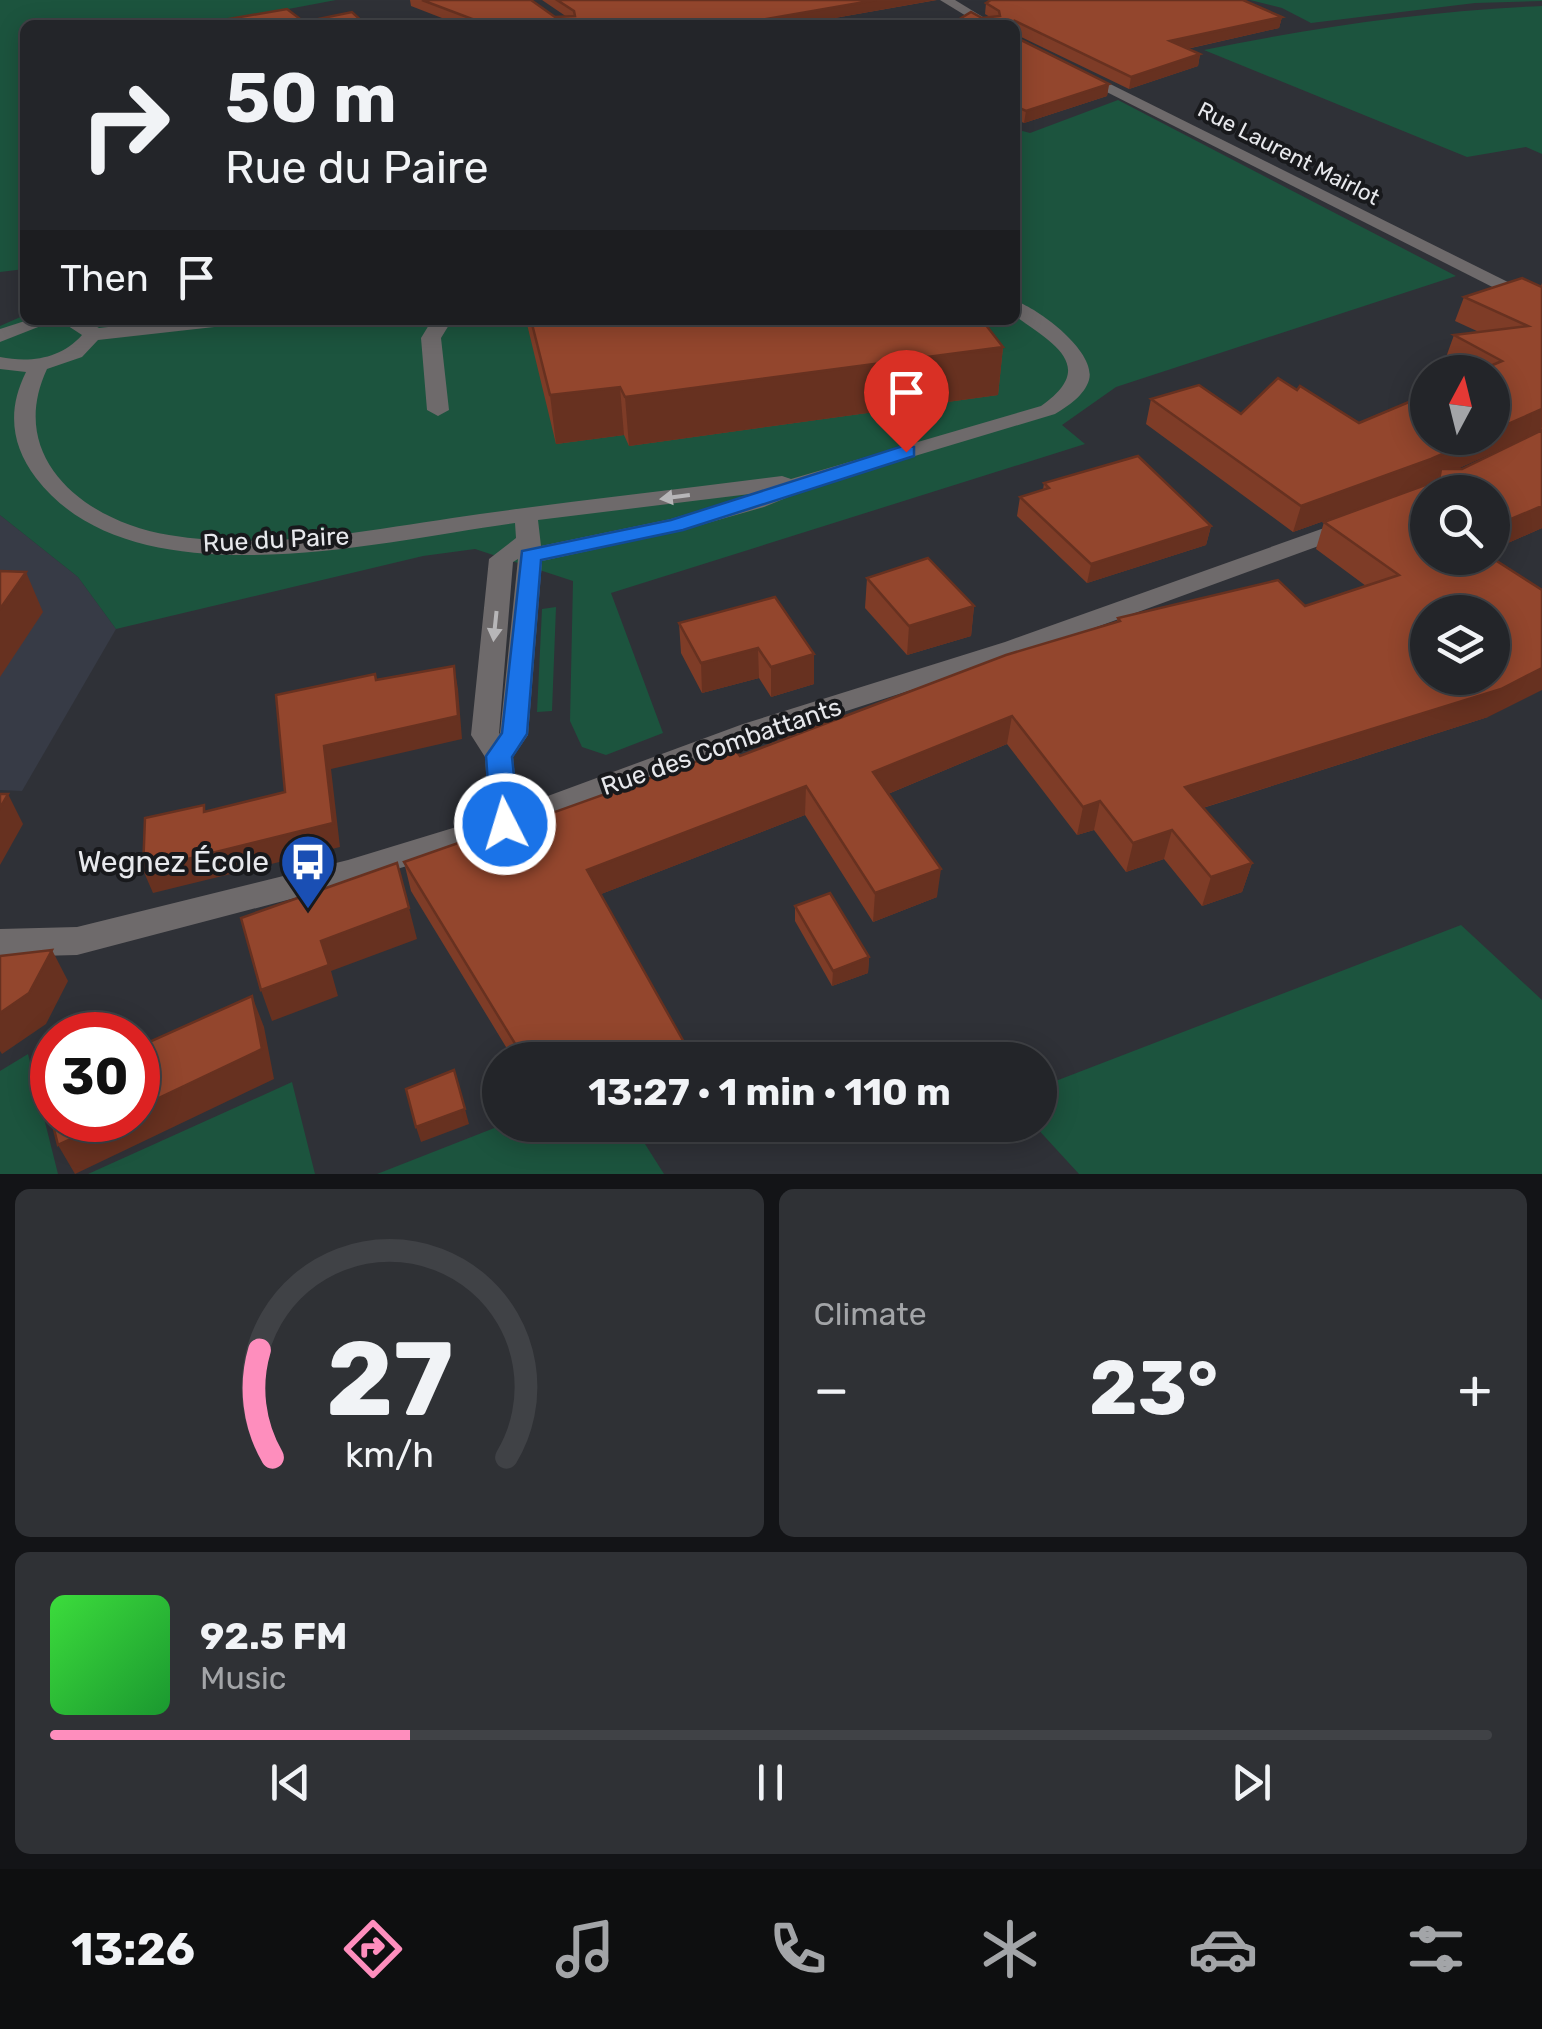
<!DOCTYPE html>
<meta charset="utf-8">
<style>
body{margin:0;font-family:Rubik,sans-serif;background:#2f3135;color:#f1f3f6;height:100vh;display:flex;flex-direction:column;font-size:38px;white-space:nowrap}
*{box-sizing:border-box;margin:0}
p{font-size:32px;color:#a3a5a8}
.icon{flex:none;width:55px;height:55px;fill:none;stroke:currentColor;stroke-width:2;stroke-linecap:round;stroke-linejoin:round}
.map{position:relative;height:1174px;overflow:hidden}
.side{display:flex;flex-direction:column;gap:15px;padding:15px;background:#131417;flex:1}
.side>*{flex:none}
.guide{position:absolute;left:20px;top:20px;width:1000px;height:305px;border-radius:15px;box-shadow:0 5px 25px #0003,0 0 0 2px #404246;background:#232529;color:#f1f3f6;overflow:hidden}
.needle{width:65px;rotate:7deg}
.controls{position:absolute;left:1410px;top:355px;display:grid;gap:20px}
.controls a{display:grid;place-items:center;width:100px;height:100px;border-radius:50%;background:#232529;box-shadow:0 5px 25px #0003,0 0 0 2px #404246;font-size:50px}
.speed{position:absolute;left:30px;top:1012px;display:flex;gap:20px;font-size:50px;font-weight:700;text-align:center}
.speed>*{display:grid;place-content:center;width:130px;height:130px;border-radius:50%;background:#232529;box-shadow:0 5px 25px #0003,0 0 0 2px #404246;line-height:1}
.speed .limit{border:15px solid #d22;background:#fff;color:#111}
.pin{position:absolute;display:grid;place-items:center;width:85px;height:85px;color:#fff;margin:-102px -42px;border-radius:50% 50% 50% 0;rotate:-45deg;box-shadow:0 0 10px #0007}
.pin .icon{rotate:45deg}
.me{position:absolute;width:110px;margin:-55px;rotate:355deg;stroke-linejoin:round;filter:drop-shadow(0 0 8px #0008)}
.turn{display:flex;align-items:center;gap:35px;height:210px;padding:0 40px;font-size:45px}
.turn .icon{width:130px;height:130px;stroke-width:2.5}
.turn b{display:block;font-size:70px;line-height:85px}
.then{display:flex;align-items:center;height:95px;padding:0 40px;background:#0003;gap:20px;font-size:38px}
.big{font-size:75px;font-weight:700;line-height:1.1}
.side .tile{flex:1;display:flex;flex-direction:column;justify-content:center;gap:15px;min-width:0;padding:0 35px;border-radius:15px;background:#2f3135}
.side .dial{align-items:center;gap:0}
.dial svg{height:260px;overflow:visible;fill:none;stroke:#404246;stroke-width:7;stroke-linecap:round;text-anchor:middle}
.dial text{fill:#f1f3f6;stroke:none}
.song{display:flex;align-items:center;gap:30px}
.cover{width:120px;height:120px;border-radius:15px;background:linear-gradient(135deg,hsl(120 70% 55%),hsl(130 70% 35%))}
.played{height:10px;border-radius:5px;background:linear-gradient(90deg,#fe8ebd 25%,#404246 25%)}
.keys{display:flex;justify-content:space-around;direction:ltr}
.heat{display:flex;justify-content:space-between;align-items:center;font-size:55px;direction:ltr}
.side .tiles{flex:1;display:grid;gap:15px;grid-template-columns:1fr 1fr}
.tile:last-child{grid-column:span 2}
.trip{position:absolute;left:482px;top:1042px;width:575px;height:100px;border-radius:50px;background:#232529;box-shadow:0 5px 25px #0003,0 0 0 2px #404246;font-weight:700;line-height:100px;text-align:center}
.tab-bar{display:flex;height:160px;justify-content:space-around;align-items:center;background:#0e0f10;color:#a3a5a8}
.tab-bar .icon{width:70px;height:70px}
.tab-bar .current{color:#fe8ebd}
.tab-bar b{font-size:45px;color:#f1f3f6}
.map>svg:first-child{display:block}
.built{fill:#373b46}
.green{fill:#1c543e}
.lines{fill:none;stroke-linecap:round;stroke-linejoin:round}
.minor{fill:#6e6a6b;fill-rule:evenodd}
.wall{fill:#7e3c27;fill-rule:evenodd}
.shaded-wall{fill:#673120}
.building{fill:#93462d;stroke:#673120;stroke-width:2.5;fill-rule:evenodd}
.oneway{fill:#b7b6b8}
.route{fill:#1a73e8;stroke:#114b97;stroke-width:2.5}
.labels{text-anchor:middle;stroke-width:8;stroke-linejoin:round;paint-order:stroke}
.far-street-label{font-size:22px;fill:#e7e8ec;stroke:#18191c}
.street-label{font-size:25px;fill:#e7e8ec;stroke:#18191c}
.near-poi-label{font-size:30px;fill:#e7e8ec;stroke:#18191c;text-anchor:end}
</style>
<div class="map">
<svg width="1542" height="1174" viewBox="0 0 1542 1174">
<rect width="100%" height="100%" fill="#2f3137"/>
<polygon class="built" points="0,515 78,577 116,629 22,791 0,790"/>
<g class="green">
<polygon points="0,0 336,0 204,25 25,25 25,269 0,272"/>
<polygon points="1250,0 1542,0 1542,1 1475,3 1311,23 1282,8"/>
<path d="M1542,6v148l-16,-7 -59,10 -263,-107c112,-23 223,-39 338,-44z"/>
<polygon points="1118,100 1456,276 1116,387 1062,425 1085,444 611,593 663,733 606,755 582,747 570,721 573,581 475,549 423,556 116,629 78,577 0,515 0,326 25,315 25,320 1015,320 1015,129 1030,133"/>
<polygon points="556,607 552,711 537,712 542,609"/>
<polygon points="1461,925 1542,1000 1542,1174 1079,1174 1034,1125 1040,1125 1040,1087"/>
<polygon points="28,1054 58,1174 0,1174 0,1071"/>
<polygon points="292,1082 315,1174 88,1174"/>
<polygon points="502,1125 633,1125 664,1174 377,1174"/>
</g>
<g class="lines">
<g class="minor">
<polygon points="940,0 955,0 996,25 981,25"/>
<polygon points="1078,68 1542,299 1542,312 1073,75 1071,72"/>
<path d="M1015,301c23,7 82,51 74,79 -5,16 -21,26 -34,34l-240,72 -51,21 -81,23 -141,31 -14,174 -15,22 5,50 225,-83 262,-82 336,-120 8,-2 12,7 -4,5 -334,122 -260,84 -258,98 -157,48 -271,71 -77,2v-28l77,-2 271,-67 141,-43 -4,-60 -14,-22 18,-176 27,-21 -1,-15c-135,18 -382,82 -479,-45 -25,-33 -29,-68 -10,-106l-26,-3v-12c30,6 61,2 82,-22l-23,-15h26l14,8 74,-8h60l-10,6 -125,14 -16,17 -35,12c-42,90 40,153 122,166 101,17 210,-7 311,-21 100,-14 201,-25 302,-38l9,3 250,-73c56,-39 14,-62 -26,-90zM758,493l-87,26 -130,27 -3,-26zM518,559l-18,174 -1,1 14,-172z"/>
<polygon points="28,320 56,320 0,342 0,329"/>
<polygon points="432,320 452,320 441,338 449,410 438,416 427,410 421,338"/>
</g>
</g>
<g class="wall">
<polygon points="410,0 531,0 555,17 567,17 542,0 937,0 795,25 460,25 411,6"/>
<polygon points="986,3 1282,17 1279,28 1187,49 1200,54 1198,66 1129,89 982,18 990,17 985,14"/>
<polygon points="1015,37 1109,84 1107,96 1024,123 1015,119"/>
<path d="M1542,283v245l-50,22v-58h-64l60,225 -285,91 49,55 -10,29 -40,14 -38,-47 -38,13 -32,-42 -17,5 -70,-91 -119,50 49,103 -64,25 -68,-107 -204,79 93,166h-180l-103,-169 -7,-29 336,-106 377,-135 1,-3 187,-12 61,-20 -50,-37 8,-27 113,-41 1,-3 -16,8 -129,46 -147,-108 5,-25 90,15 56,-24 62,33 133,-51h-24l-23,-12 9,-25 25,-3 -24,-11 9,-24 77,-11zM1541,431l-79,38h-5z"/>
<polygon points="526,320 982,320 1003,347 998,395 629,446 624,435 556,444"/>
<polygon points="1044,483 1211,526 1206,545 1087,583 1017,516 1020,497 1043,490"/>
<polygon points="867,578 974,606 971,636 907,655 865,608"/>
<polygon points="679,623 814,654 814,684 771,697 759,678 702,693 681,653"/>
<polygon points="795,906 869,957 868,973 832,986 795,921"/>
<polygon points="655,1125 717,1125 717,1126 685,1142 673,1142"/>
</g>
<g class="shaded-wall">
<polygon points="876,0 936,0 795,25 731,25"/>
<polygon points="1282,17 1279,28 1168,53 1170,41"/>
<polygon points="1200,54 1198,66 1129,89 1131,77"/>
<polygon points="1109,84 1107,96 1024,123 1026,111"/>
<polygon points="1003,347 998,395 629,446 625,397"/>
<polygon points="620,387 624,435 556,444 550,395"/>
<polygon points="1542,409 1542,427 1540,431 1440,477 1441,469 1438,478 1422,486 1293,532 1301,506 1479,438 1492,438 1492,431"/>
<polygon points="1542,506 1542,528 1492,550 1492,527"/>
<polygon points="1211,526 1206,545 1087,583 1091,564"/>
<polygon points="26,572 43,612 0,677 0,609"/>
<polygon points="974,606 971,636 907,655 909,626"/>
<polygon points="758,648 759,678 702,693 701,663"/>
<polygon points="814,654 814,684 771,697 771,667"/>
<polygon points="454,666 458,689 462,739 331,769 340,847 153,893 143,870 333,823 324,746"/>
<polygon points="1542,668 1542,690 1488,717 1177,816 1185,787"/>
<polygon points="1012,716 1007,744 871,801 873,772"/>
<polygon points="806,786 805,815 591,898 587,870"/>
<polygon points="8,794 23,824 0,865 0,808"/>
<polygon points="1100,801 1094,830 1077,835 1083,807"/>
<polygon points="1172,830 1164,859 1126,872 1133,843"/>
<polygon points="1252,863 1242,892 1202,906 1211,877"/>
<polygon points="941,869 937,897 873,922 875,893"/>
<polygon points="409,908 417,939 331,971 338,996 272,1021 261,990 321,941"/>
<polygon points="52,950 68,981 46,1024 2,1054 0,1051 0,1013"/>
<polygon points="869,957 868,973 832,986 833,971"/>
<polygon points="252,996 264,1027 274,1079 75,1174 58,1145 112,1120 138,1120 138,1108"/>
<polygon points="597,1044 599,1060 558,1060"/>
<polygon points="465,1109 469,1124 421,1142 416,1127"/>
<polygon points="683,1125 717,1125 717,1126 685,1142"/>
</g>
<g class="building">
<polygon points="422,0 531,0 555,17 575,16 574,11 557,0 876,0 731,25 488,25"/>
<polygon points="991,0 1243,0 1282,17 1170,41 1200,54 1131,77 1015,21 1015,28 1015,25 950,25 971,12 982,18 1000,16 999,11 986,3"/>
<polygon points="287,9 304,22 352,12 366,25 228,25 223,20"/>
<polygon points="1015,37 1109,84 1026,111 1015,106"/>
<polygon points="1522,278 1542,287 1542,409 1492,431 1492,372 1476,372 1502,361 1454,335 1528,326 1464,297"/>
<polygon points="531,320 982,320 1003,347 625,397 620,387 550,395"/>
<polygon points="1278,378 1297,390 1300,386 1359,423 1428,394 1428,438 1479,438 1431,459 1301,506 1151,399 1199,385 1241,414"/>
<path d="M1542,430v76l-50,21v-35h-64v66h64l50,32v78l-41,21 -316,98 67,76 -41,14 -39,-47 -39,13 -33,-42 -17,6 -71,-91 -139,56 68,97 -66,24 -69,-107 -219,84 107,190h-80l-17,-16 -39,16h-33l-121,-198 94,-33 1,3 235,-84 6,8 266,-101 114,-34 -2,-3 160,-38 27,26 94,-31 -75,-53 115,-42 2,-11h21zM1428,612h64v66h-64z"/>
<polygon points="1138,456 1211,526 1091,564 1020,497 1049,488 1044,483"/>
<polygon points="928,558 974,606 909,626 867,578"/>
<polygon points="0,571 26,572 0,609"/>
<polygon points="775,597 814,654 771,667 758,648 701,663 679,623"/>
<polygon points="454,666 458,716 324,746 333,823 143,870 145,818 204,805 204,812 285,792 276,695 375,674 376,680"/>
<polygon points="0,794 8,794 0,808"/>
<polygon points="397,863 409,908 321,941 329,965 261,990 241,918"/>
<polygon points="830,893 869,957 833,971 795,906"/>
<polygon points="52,950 29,993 0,1013 0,956"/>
<polygon points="252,996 262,1049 138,1108 138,1047"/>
<polygon points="454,1070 465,1109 416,1127 406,1089"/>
<polygon points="52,1085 52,1120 112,1120 58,1145 44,1089"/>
</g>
<defs><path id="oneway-solid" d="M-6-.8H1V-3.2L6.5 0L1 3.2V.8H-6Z" transform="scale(2.5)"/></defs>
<g class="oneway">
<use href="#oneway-solid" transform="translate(675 497) rotate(172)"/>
<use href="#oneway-solid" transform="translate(495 626) rotate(96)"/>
</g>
<polygon class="route" points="906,445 914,447 914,456 683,530 541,560 527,734 512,757 519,824 514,831 505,834 495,831 491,824 486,756 502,733 522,551 671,520"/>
<defs>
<g id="bus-pin" transform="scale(2.875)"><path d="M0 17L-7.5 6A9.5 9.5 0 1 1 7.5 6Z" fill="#1a4fb4" stroke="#18191c"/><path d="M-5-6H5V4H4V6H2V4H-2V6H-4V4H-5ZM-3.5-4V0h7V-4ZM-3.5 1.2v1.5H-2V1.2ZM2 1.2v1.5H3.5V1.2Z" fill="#fff"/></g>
</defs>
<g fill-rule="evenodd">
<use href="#bus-pin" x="308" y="862"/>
</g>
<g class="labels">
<g class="far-street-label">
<text transform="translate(1289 153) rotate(27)" y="8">Rue Laurent Mairlot</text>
</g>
<g class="street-label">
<text transform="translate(276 539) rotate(-3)" y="9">Rue du Paire</text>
<text transform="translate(721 746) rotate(-19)" y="9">Rue des Combattants</text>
</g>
<g class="near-poi-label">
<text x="269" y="872">Wegnez École</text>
</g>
</g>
</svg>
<div class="controls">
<a><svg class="needle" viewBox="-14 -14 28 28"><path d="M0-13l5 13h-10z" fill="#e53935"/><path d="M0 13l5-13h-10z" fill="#a3a5a8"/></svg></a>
<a><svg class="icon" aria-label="search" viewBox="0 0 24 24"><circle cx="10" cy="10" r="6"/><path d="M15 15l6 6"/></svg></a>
<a><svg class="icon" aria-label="layers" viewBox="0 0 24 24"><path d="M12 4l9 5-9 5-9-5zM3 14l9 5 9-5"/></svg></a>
</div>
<div class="speed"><div class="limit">30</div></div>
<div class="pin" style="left:906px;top:452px;background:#d93025"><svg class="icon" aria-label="arrive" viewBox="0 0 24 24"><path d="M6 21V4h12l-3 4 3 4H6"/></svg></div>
<svg class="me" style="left:505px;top:824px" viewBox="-20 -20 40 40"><circle r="17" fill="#1a73e8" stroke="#fff" stroke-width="3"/><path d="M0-11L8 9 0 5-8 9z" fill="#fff"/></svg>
<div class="trip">13:27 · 1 min · 110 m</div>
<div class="guide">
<div class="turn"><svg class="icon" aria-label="right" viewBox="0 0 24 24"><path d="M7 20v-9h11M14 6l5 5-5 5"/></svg><div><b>50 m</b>Rue du Paire</div></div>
<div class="then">Then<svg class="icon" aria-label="arrive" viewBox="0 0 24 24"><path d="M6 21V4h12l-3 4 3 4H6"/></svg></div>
</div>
</div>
<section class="side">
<div class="tiles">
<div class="tile dial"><svg viewBox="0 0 100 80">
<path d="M14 69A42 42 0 1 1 86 69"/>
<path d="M14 69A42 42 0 0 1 10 36" stroke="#fe8ebd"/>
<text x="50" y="56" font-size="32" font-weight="700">27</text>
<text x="50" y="72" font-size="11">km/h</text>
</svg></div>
<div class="tile"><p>Climate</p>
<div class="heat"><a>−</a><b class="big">23°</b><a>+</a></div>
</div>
<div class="tile">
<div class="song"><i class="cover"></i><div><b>92.5 FM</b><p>Music</p></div></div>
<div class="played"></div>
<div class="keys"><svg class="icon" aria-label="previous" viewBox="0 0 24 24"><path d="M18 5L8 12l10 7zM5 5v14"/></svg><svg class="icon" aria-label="pause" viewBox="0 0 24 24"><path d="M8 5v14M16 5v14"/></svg><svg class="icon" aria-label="next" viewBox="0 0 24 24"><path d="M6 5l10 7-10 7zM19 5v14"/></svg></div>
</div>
</div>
</section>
<nav class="tab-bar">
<b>13:26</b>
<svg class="icon current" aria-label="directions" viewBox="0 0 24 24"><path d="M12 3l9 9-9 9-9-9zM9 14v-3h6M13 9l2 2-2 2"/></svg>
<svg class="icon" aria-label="music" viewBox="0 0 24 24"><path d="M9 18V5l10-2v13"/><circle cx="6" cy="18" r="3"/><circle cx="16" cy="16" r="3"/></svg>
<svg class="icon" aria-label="phone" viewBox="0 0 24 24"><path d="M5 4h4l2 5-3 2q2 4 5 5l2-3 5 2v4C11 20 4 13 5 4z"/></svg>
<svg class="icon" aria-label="climate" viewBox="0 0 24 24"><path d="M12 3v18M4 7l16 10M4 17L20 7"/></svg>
<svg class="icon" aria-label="car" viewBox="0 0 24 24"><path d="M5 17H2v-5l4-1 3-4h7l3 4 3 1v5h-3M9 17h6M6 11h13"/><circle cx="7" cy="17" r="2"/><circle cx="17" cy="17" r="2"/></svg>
<svg class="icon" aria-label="filters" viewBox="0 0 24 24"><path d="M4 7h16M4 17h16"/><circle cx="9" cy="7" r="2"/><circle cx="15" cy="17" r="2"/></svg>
</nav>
